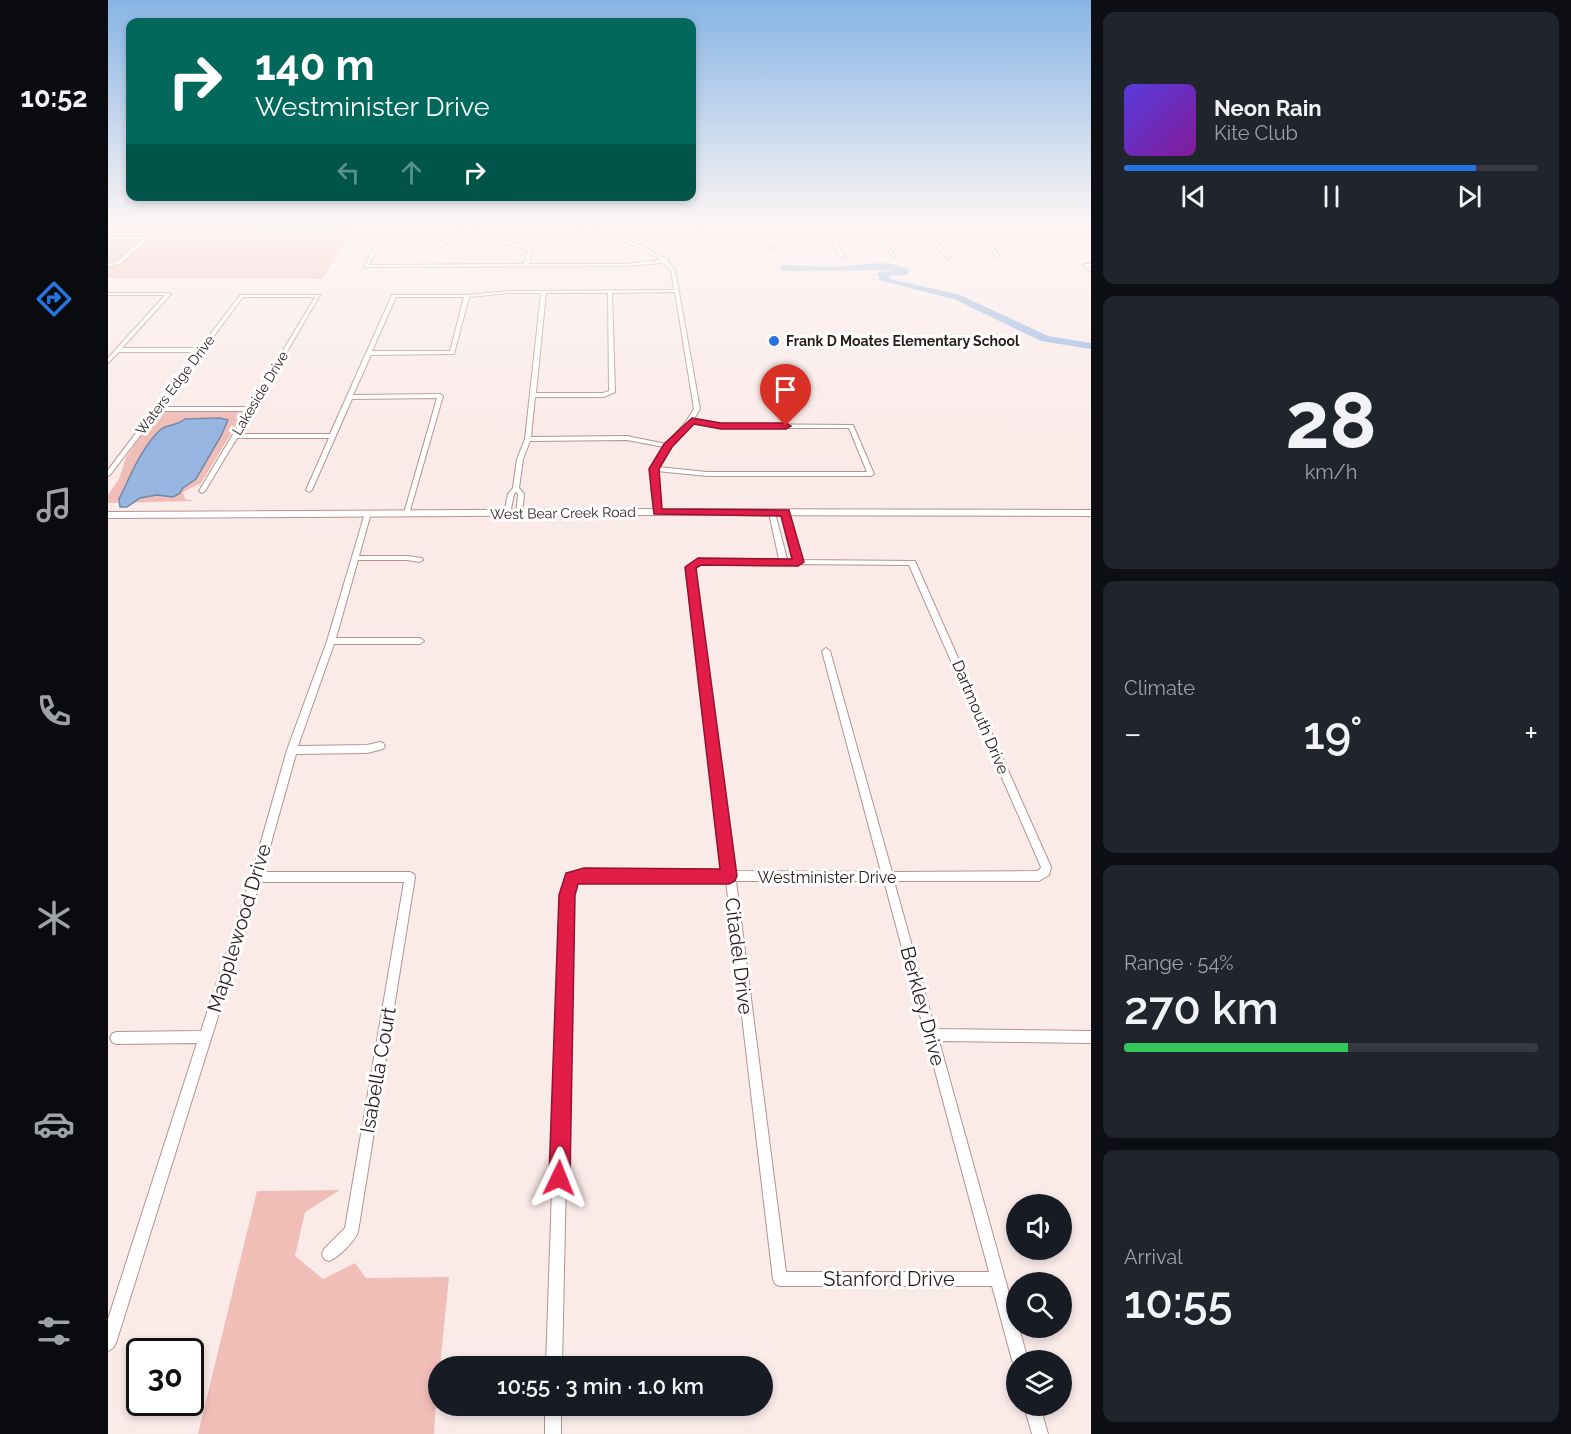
<!DOCTYPE html>
<meta charset="utf-8">
<style>
body{margin:0;font-family:Raleway,sans-serif;background:#20242c;color:#f1f3f6;height:100vh;display:flex;flex-direction:column;font-size:22px;white-space:nowrap}
*{box-sizing:border-box;margin:0}
p{font-size:20px;color:#9ea1a6}
.icon{flex:none;width:33px;height:33px;fill:none;stroke:currentColor;stroke-width:2;stroke-linecap:round;stroke-linejoin:round}
.map{position:relative;flex:1;overflow:hidden}
.sheet{display:flex;flex-direction:column;gap:12px;padding:12px;background:#0d0f14;width:480px}
.sheet>*{flex:none}
.banner{position:absolute;left:18px;top:18px;width:570px;height:183px;border-radius:12px;box-shadow:0 3px 9px #0003;background:#00695c;color:#fff;overflow:hidden}
.tools{position:absolute;left:898px;top:1194px;display:grid;gap:12px}
.tools a{display:grid;place-items:center;width:66px;height:66px;border-radius:50%;background:#171b24;box-shadow:0 3px 9px #0003;font-size:30px}
.speed{position:absolute;left:18px;top:1338px;display:flex;gap:12px;font-size:30px;font-weight:700;text-align:center}
.speed>*{display:grid;place-content:center;width:78px;height:78px;border-radius:50%;background:#171b24;box-shadow:0 3px 9px #0003;line-height:1}
.speed .limit{border:3px solid #111;border-radius:9px;background:#fff;color:#111}
.pin{position:absolute;display:grid;place-items:center;width:51px;height:51px;color:#fff;margin:-62px -26px;border-radius:50% 50% 50% 0;rotate:-45deg;box-shadow:0 0 6px #0007}
.pin .icon{rotate:45deg}
.me{position:absolute;width:66px;margin:-33px;rotate:2deg;stroke-linejoin:round;filter:drop-shadow(0 0 4px #0008)}
.turn{display:flex;align-items:center;gap:21px;height:126px;padding:0 30px;font-size:27px}
.turn .icon{width:78px;height:78px;stroke-width:2.5}
.turn b{display:block;font-size:42px;line-height:51px}
.lanes{display:flex;align-items:center;height:57px;padding:0 30px;background:#0003;justify-content:center;gap:30px;direction:ltr}
.lanes .off{opacity:.35}
.big{font-size:45px;font-weight:600;line-height:1.1}
.sheet .widget{flex:1;display:flex;flex-direction:column;justify-content:center;gap:9px;min-width:0;padding:0 21px;border-radius:12px;background:#20242c}
.sheet .dial{align-items:center;gap:0}
.dial b{font-size:78px;line-height:1}
.song{display:flex;align-items:center;gap:18px}
.cover{width:72px;height:72px;border-radius:9px;background:linear-gradient(135deg,hsl(250 70% 55%),hsl(290 70% 35%))}
.played{height:6px;border-radius:3px;background:linear-gradient(90deg,#2674df 85%,#363941 85%)}
.keys{display:flex;justify-content:space-around;direction:ltr}
.heat{display:flex;justify-content:space-between;align-items:center;font-size:33px;direction:ltr}
.charge{height:9px;border-radius:4px;background:linear-gradient(90deg,#34c759 54%,#363941 0)}
.trip{position:absolute;left:320px;top:1356px;width:345px;height:60px;border-radius:30px;background:#171b24;box-shadow:0 3px 9px #0003;font-weight:600;line-height:60px;text-align:center}
main{display:flex;flex:1;min-height:0}
.menu{display:flex;flex-direction:column;width:108px;justify-content:space-around;align-items:center;background:#090b0e;color:#9ea1a6}
.menu .icon{width:42px;height:42px}
.menu .on{color:#2674df}
.menu b{font-size:27px;color:#f1f3f6}
.map>svg:first-child{display:block}
.green{fill:#f1bdb7}
.water{fill:#96b5e1;stroke:#7587a6;stroke-width:1.5}
.lines{fill:none;stroke-linecap:round;stroke-linejoin:round}
.river{fill:#96b5e1;fill-rule:evenodd}
.minor-casing{stroke:#b4938f;stroke-width:2}
.secondary-casing{stroke:#b4938f;stroke-width:2}
.minor{fill:#fff;fill-rule:evenodd}
.secondary{fill:#fff;fill-rule:evenodd}
.route{fill:#e11d48;stroke:#92132f;stroke-width:1.5}
.poi-dot{fill:#2674df;stroke:#fff;stroke-width:2}
.labels{text-anchor:middle;stroke-width:6;stroke-linejoin:round;paint-order:stroke}
.far-poi-label{font-size:14px;font-weight:bold;fill:#291c1b;stroke:#fff;text-anchor:start}
.far-street-label{font-size:14px;fill:#291c1b;stroke:#fff}
.street-label{font-size:16px;fill:#291c1b;stroke:#fff}
.near-street-label{font-size:20px;fill:#291c1b;stroke:#fff}
</style>
<main>
<nav class="menu">
<b>10:52</b>
<svg class="icon on" aria-label="directions" viewBox="0 0 24 24"><path d="M12 3l9 9-9 9-9-9zM9 14v-3h6M13 9l2 2-2 2"/></svg>
<svg class="icon" aria-label="music" viewBox="0 0 24 24"><path d="M9 18V5l10-2v13"/><circle cx="6" cy="18" r="3"/><circle cx="16" cy="16" r="3"/></svg>
<svg class="icon" aria-label="phone" viewBox="0 0 24 24"><path d="M5 4h4l2 5-3 2q2 4 5 5l2-3 5 2v4C11 20 4 13 5 4z"/></svg>
<svg class="icon" aria-label="climate" viewBox="0 0 24 24"><path d="M12 3v18M4 7l16 10M4 17L20 7"/></svg>
<svg class="icon" aria-label="car" viewBox="0 0 24 24"><path d="M5 17H2v-5l4-1 3-4h7l3 4 3 1v5h-3M9 17h6M6 11h13"/><circle cx="7" cy="17" r="2"/><circle cx="17" cy="17" r="2"/></svg>
<svg class="icon" aria-label="filters" viewBox="0 0 24 24"><path d="M4 7h16M4 17h16"/><circle cx="9" cy="7" r="2"/><circle cx="15" cy="17" r="2"/></svg>
</nav>
<div class="map">
<svg width="983" height="1434" viewBox="0 0 983 1434">
<rect width="100%" height="100%" fill="#faebe9"/>
<g class="green">
<polygon points="0,225 247,225 214,279 0,278"/>
<polygon points="59,412 136,412 93,483 75,492 77,499 86,501 0,503 0,495 11,479 18,457 49,414"/>
<polygon points="232,1190 197,1212 187,1256 215,1279 247,1263 258,1278 341,1277 332,1366 330,1366 326,1434 90,1434 149,1191"/>
</g>
<path class="water" d="M112,418l8,2 -7,16 -25,43 -13,9 -4,6 -6,3 -16,-2 -17,3 -13,9h-7l-1,-8c12,-24 22,-51 41,-69 7,-6 17,-4 25,-11z"/>
<g class="lines">
<polygon class="river" points="773,263 789,265 802,270 799,275 781,276 782,279 852,295 940,336 983,343 983,349 933,341 846,299 770,280 772,278 769,274 771,272 788,270 675,271 671,268 675,265 725,267"/>
<g class="minor-casing">
<g id="minor">
<polygon points="49,225 54,225 12,264 0,266 0,264 9,262 34,239 0,239 0,237 37,237"/>
<path d="M277,225h4l-20,40 155,-1 4,-14 -60,-17 -28,13h-4v-2l27,-12 -23,-7c9,0 17,5 25,5 7,0 13,-5 20,-5l-14,7 61,16 -3,16h97l35,-4c-20,-14 -42,-21 -65,-26 -12,-3 -26,-4 -37,-9h8c23,6 46,9 68,18 12,4 23,13 34,17l-1,2 7,8 25,139 -6,10 27,5 132,1 21,49 -3,2h-164l-50,-5v14l3,27 -3,2 -3,-2c-3,-28 -9,-41 10,-65l-37,-7 -97,1 -7,18 -4,29 5,6 -2,20 -3,2 -3,-2 2,-20 -2,-2 -2,2 -4,20 -3,2 -2,-1 -1,-1 4,-20 5,-6 4,-29 8,-20 16,-146h-32l-40,4 -15,57 -83,1 -18,40 87,-1 3,2 -34,118h-4l-1,-1 33,-115 -85,1 -40,91 -3,2 -3,-2 23,-52h-92l-32,53 -3,2 -2,-1 -1,-1 48,-80h-88l-49,64 -2,1v-6l89,-118h-78l-11,11v-5l57,-63h-57v-2h61l2,1 -49,54h78l40,-53h80l-81,139h91l62,-139h75l42,-4 165,-1 -3,-20 -8,-7 -37,3 -262,1zM567,292l19,117 -9,14 -19,21 -39,-8 -96,1 4,-40h69l11,-5 -3,-99zM438,293h62l1,98 -6,2h-67zM135,297h72l-66,110h-88zM288,297h68l-14,54h-78zM583,423l30,5h128l18,44h-160l-49,-5 6,-12z"/>
<polygon points="569,225 577,225 652,243 659,232 656,225 660,225 663,232 656,244 671,248 669,249"/>
<polygon points="715,225 966,225 967,226 965,227 914,227 922,237 920,238 910,227 865,227 891,255 889,257 861,227 816,227 842,257 840,259 812,227 769,227 787,256 785,257 765,227 720,227 737,257 733,258"/>
<polygon points="977,264 983,264 983,266 981,266 983,268 983,272 975,265"/>
<path d="M260,511l3,2 -12,43h48l15,2 1,2 -4,2 -12,-2h-49l-22,78h84l4,3 -4,3h-86l-36,102 69,-1 13,-3 3,1 2,3 -2,3 -16,4 -71,1 -33,118h147l4,2 1,3 -57,355c-4,10 -19,25 -29,29l-5,-2 -2,-5 2,-5 21,-21 59,-346h-144l-144,461 -3,5 -5,3v-32l89,-276 -81,1 -4,-2 -2,-4 2,-4 4,-2 85,-1 50,-154 36,-127 40,-109 38,-128z"/>
<path d="M664,511l3,2 12,46 7,1 -11,-47 3,-2 3,2 12,47 114,1 136,306 -2,8 -10,6h-145l41,148 156,2v12l-152,-2 78,281v6h2l9,32h-11v6l-2,-1 -3,-5 -20,-74h-212l-5,-2 -2,-5 -47,-398h-142l-8,2 -4,12 -10,471h-16l16,-471 6,-19 16,-5h140l-38,-304 12,-8h81l-10,-46zM592,563l81,1 3,1 3,-1 122,1 132,302 -1,2 -3,2 -145,1 -62,-221 -4,-3 -4,3 59,221 -146,-1 -41,-303zM628,881h148l105,391h-203z"/>
<rect x="437" y="1406" width="16" height="28"/>
<polygon points="916,1406 932,1406 940,1434 924,1434"/>
</g>
</g>
<g class="secondary-casing">
<g id="secondary">
<polygon points="962,225 969,225 983,238 983,243"/>
<polygon points="549,509 983,510 983,516 549,515 0,518 0,512"/>
</g>
</g>
<use href="#minor" class="minor"/>
<use href="#secondary" class="secondary"/>
</g>
<linearGradient id="sky" x2="0" y2="1"><stop stop-color="#87b4e5"/><stop offset="0.53" stop-color="#fdf6f5"/><stop offset="1" stop-color="#fdf6f5" stop-opacity="0"/></linearGradient>
<rect width="983" height="426" fill="url(#sky)"/>
<polygon class="route" points="584,418 613,423 678,423 683,426 678,429 613,429 586,424 564,447 551,469 554,509 681,510 696,562 690,566 593,565 588,568 629,876 627,881 621,884 470,884 467,895 462,1178 459,1185 451,1188 444,1185 441,1178 451,895 458,873 476,868 612,869 577,567 590,558 684,559 673,516 546,514 541,469 556,444"/>
<circle class="poi-dot" cx="666" cy="341" r="6"/>
<g class="labels">
<g class="far-poi-label">
<text x="678" y="346">Frank D Moates Elementary School</text>
</g>
<g class="far-street-label">
<text transform="translate(67 385) rotate(-53)" y="5">Waters Edge Drive</text>
<text transform="translate(152 393) rotate(-59)" y="5">Lakeside Drive</text>
<text transform="translate(455 513) rotate(-1)" y="5">West Bear Creek Road</text>
</g>
<g class="street-label">
<text transform="translate(873 717) rotate(67)" y="6">Dartmouth Drive</text>
<text x="719" y="883">Westminister Drive</text>
</g>
<g class="near-street-label">
<text transform="translate(131 928) rotate(-73)" y="7">Mapplewood Drive</text>
<text transform="translate(631 956) rotate(83)" y="7">Citadel Drive</text>
<text transform="translate(815 1006) rotate(75)" y="7">Berkley Drive</text>
<text transform="translate(270 1070) rotate(-80)" y="7">Isabella Court</text>
<text x="781" y="1286">Stanford Drive</text>
</g>
</g>
</svg>
<div class="tools">
<a><svg class="icon" aria-label="sound" viewBox="0 0 24 24"><path d="M4 9h4l5-4v14l-5-4H4zM17 9q2 3 0 6"/></svg></a>
<a><svg class="icon" aria-label="search" viewBox="0 0 24 24"><circle cx="10" cy="10" r="6"/><path d="M15 15l6 6"/></svg></a>
<a><svg class="icon" aria-label="layers" viewBox="0 0 24 24"><path d="M12 4l9 5-9 5-9-5zM3 14l9 5 9-5"/></svg></a>
</div>
<div class="speed"><div class="limit">30</div></div>
<div class="pin" style="left:678px;top:426px;background:#d93025"><svg class="icon" aria-label="arrive" viewBox="0 0 24 24"><path d="M6 21V4h12l-3 4 3 4H6"/></svg></div>
<svg class="me" style="left:451px;top:1178px" viewBox="-20 -20 40 40"><path d="M0-17L14 15 0 8-14 15z" fill="#e11d48" stroke="#fff" stroke-width="4"/></svg>
<div class="trip">10:55 · 3 min · 1.0 km</div>
<div class="banner">
<div class="turn"><svg class="icon" aria-label="right" viewBox="0 0 24 24"><path d="M7 20v-9h11M14 6l5 5-5 5"/></svg><div><b>140 m</b>Westminister Drive</div></div>
<div class="lanes"><svg class="icon off" aria-label="left" viewBox="0 0 24 24"><path d="M17 20v-9H6M10 6l-5 5 5 5"/></svg><svg class="icon off" aria-label="ahead" viewBox="0 0 24 24"><path d="M12 20V5M6 11l6-6 6 6"/></svg><svg class="icon" aria-label="right" viewBox="0 0 24 24"><path d="M7 20v-9h11M14 6l5 5-5 5"/></svg></div>
</div>
</div>
<section class="sheet">
<div class="widget">
<div class="song"><i class="cover"></i><div><b>Neon Rain</b><p>Kite Club</p></div></div>
<div class="played"></div>
<div class="keys"><svg class="icon" aria-label="previous" viewBox="0 0 24 24"><path d="M18 5L8 12l10 7zM5 5v14"/></svg><svg class="icon" aria-label="pause" viewBox="0 0 24 24"><path d="M8 5v14M16 5v14"/></svg><svg class="icon" aria-label="next" viewBox="0 0 24 24"><path d="M6 5l10 7-10 7zM19 5v14"/></svg></div>
</div>
<div class="widget dial"><b>28</b><p>km/h</p></div>
<div class="widget"><p>Climate</p>
<div class="heat"><a>−</a><b class="big">19°</b><a>+</a></div>
</div>
<div class="widget"><p>Range · 54%</p><b class="big">270 km</b><div class="charge"></div></div>
<div class="widget"><p>Arrival</p><b class="big">10:55</b></div>
</section>
</main>
